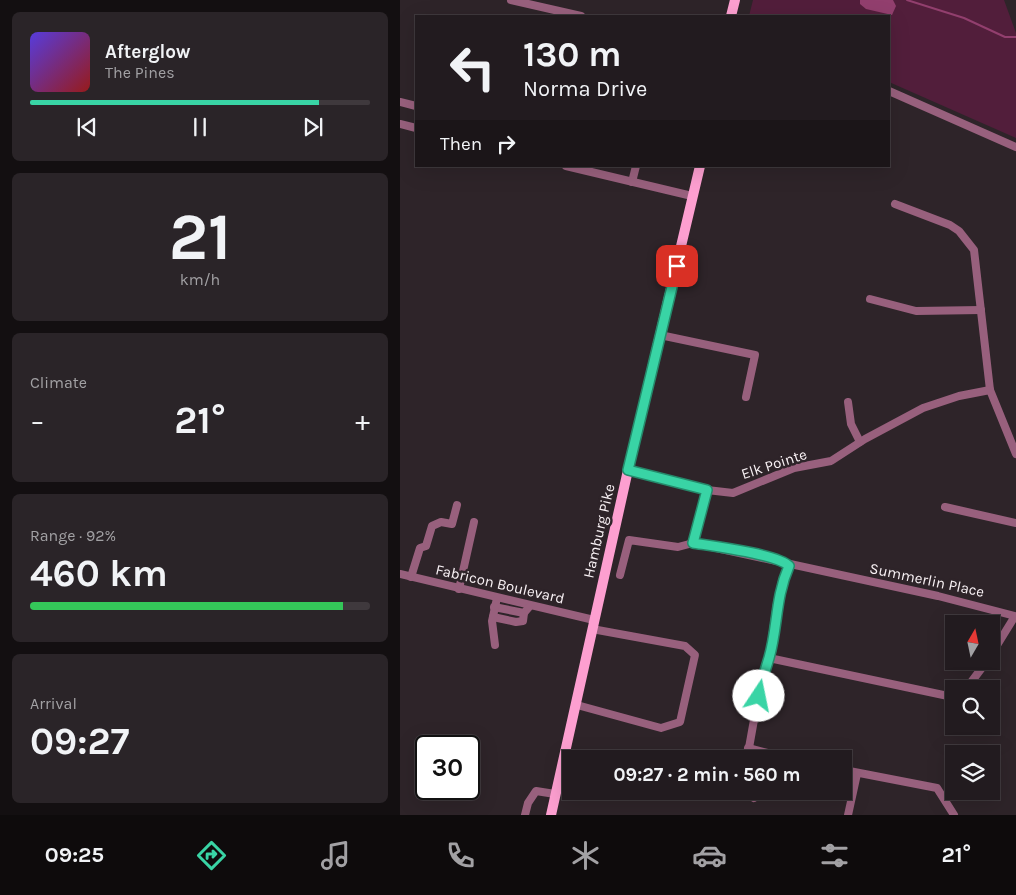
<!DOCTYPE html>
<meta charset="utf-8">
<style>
body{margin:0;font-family:Karla,sans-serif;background:#2a2428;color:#f1f3f6;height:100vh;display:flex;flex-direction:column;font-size:19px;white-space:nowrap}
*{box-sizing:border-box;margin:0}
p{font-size:16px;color:#a2a1a4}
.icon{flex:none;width:28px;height:28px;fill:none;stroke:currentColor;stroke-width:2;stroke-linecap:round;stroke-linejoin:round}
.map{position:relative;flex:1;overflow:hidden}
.panel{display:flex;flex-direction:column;gap:12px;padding:12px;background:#130f11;width:400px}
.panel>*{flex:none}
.banner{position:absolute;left:15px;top:15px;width:475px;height:152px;border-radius:0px;box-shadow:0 5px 20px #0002,0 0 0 1px #3f393d;background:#221b1f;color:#f1f3f6;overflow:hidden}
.needle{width:32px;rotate:9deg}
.fabs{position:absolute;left:545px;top:615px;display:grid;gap:10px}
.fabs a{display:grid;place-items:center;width:55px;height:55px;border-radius:0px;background:#221b1f;box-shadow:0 5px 20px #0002,0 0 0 1px #3f393d;font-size:25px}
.speed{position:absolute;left:15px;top:735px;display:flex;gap:10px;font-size:25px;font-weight:700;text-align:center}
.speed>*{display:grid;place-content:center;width:65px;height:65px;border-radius:50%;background:#221b1f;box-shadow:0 5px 20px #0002,0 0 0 1px #3f393d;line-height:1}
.speed .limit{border:2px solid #111;border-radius:8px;background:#fff;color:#111}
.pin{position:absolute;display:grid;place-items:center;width:42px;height:42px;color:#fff;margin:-21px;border-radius:10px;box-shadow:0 2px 8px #0006}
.me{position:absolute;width:55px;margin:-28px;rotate:11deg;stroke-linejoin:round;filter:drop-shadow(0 0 4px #0008)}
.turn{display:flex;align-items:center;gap:18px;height:105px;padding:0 25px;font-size:22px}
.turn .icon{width:65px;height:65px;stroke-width:2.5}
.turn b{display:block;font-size:35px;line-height:42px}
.then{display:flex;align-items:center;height:48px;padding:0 25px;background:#0003;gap:10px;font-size:19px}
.big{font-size:38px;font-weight:700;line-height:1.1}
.panel .tile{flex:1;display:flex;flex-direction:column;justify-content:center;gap:8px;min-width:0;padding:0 18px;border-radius:8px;background:#2a2428}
.panel .dial{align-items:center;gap:0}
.dial b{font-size:65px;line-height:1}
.song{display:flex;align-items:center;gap:15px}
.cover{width:60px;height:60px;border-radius:8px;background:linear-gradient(135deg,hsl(250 70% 55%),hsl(0 70% 35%))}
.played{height:5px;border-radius:2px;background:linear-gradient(90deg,#39d4a5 85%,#3f393d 85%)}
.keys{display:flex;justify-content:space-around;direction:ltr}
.heat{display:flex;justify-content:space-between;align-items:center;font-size:28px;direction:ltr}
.charge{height:8px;border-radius:4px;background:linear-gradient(90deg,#34c759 92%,#3f393d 0)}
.trip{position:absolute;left:162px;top:750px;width:290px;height:50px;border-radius:0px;background:#221b1f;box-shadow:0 5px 20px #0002,0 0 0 1px #3f393d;font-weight:700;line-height:50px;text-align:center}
.dock{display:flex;height:80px;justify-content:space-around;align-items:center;background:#0e0b0c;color:#a2a1a4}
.dock .icon{width:35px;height:35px}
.dock .on{color:#39d4a5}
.dock b{font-size:22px;color:#f1f3f6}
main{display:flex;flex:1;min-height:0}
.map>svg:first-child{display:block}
.green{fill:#521e3b}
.water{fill:#923f6e}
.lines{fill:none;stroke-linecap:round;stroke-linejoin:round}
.stream{stroke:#923f6e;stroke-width:2}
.minor{stroke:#98607d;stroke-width:8}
.major{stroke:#fd9fd0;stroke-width:10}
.route-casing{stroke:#258a6b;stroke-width:12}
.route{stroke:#39d4a5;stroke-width:9}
.labels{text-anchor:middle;stroke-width:5;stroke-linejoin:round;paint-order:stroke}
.street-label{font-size:15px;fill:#f9f2f5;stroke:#2e2429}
</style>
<main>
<section class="panel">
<div class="tile">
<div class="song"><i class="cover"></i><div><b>Afterglow</b><p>The Pines</p></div></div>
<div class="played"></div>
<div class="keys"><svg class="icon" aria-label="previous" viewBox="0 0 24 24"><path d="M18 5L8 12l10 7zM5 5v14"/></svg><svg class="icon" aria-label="pause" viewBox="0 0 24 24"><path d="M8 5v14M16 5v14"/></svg><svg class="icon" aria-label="next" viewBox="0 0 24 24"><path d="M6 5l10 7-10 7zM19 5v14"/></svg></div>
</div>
<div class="tile dial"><b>21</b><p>km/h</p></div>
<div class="tile"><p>Climate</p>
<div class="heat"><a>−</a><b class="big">21°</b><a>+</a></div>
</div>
<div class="tile"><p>Range · 92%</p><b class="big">460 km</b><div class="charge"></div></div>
<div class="tile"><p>Arrival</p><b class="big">09:27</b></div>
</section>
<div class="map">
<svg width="616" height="815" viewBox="0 0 616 815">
<rect width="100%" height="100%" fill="#2e2429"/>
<polygon class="green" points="353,0 604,0 616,33 616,138 489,82 489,16 349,16"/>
<polygon class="water" points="460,0 493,0 496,6 492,15 466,9 460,4"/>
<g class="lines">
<polyline class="stream" points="507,0 564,18 605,37 616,37"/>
<g class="minor">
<polyline points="111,0 181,16"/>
<polyline points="489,91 616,147"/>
<polyline points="0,102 16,106"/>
<polyline points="0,124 16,128"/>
<polyline points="166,166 292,196"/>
<polyline points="232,182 236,166"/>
<polyline points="495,204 550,225 559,231 574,250 590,390 616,454"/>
<polyline points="470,299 516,311 581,310"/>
<polyline points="260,335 355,355 346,397"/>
<polyline points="448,402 451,424 460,442"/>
<polyline points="228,470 307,490 333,493 394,468 431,461 465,439 523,408 559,396 590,390"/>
<polyline points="307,490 293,543 538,596 615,616 591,655"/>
<polyline points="545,507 616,523"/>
<polyline points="0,574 194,620"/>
<polyline points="220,575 229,540 278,547 293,543"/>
<polyline points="11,577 20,548 26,546 32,526 41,522 52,524 57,505"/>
<polyline points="59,589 74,522"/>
<polyline points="94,607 124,613 130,606"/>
<polyline points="93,617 116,622 123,621 124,613"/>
<polyline points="95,645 92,621 97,598"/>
<polyline points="369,658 548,696 554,694"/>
<polyline points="566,689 587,661"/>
<polyline points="177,705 261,728 280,722 295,655 285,646 192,629"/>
<polyline points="348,748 392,759"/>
<polyline points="347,759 362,675 369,658 377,603 382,581 389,566 387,564"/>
<polyline points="444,770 537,788 554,815"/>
<polyline points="351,791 354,798"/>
<polyline points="125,815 128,803 136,791 155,794"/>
<polyline points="448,815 457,774"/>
</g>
<g class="major">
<polyline points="331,16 335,0"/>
<polyline points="151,815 228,470 300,166"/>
</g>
</g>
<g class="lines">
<g class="route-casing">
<path id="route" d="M277,266l-49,204 79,20 -14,53c19,3 84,11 96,23 -14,32 -11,61 -20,92 -4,13 -8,25 -10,38"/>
</g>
<use href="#route" class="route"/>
</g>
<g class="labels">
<g class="street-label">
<text transform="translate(374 464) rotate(-18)" y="5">Elk Pointe</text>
<text transform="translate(199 531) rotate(-77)" y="5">Hamburg Pike</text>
<text transform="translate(527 580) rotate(12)" y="5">Summerlin Place</text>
<text transform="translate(100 584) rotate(13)" y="5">Fabricon Boulevard</text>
</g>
</g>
</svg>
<div class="fabs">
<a><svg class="needle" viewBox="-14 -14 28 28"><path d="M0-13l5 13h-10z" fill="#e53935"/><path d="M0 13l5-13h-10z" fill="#a2a1a4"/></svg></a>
<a><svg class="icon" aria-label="search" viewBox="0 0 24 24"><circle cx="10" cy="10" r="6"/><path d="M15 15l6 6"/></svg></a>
<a><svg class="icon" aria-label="layers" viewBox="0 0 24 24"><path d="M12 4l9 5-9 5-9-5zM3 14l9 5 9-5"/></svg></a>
</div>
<div class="speed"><div class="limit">30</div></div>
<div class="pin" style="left:277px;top:266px;background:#d93025"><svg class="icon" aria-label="arrive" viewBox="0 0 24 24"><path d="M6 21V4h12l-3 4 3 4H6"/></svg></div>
<svg class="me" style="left:359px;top:696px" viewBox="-20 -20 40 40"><circle r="19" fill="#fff"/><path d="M0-13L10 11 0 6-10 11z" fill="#39d4a5"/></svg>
<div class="trip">09:27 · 2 min · 560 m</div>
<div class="banner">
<div class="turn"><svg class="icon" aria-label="left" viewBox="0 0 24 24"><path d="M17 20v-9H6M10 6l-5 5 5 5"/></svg><div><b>130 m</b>Norma Drive</div></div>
<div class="then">Then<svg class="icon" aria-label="right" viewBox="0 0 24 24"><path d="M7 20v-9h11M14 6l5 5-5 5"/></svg></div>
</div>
</div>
</main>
<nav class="dock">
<b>09:25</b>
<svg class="icon on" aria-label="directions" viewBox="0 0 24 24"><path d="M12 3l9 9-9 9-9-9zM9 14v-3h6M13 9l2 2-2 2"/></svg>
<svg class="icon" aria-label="music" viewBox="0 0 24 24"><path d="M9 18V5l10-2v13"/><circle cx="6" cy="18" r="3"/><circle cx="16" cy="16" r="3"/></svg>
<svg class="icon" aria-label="phone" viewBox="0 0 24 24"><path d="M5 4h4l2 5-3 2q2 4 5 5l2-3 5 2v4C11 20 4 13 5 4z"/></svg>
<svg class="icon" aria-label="climate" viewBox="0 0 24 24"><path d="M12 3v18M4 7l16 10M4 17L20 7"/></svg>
<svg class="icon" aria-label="car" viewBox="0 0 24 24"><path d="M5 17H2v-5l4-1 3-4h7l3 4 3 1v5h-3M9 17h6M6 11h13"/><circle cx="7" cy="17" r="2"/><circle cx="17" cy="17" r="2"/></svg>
<svg class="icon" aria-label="filters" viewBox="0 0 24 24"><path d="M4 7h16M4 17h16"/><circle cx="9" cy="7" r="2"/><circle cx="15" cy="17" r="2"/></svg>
<b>21°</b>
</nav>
